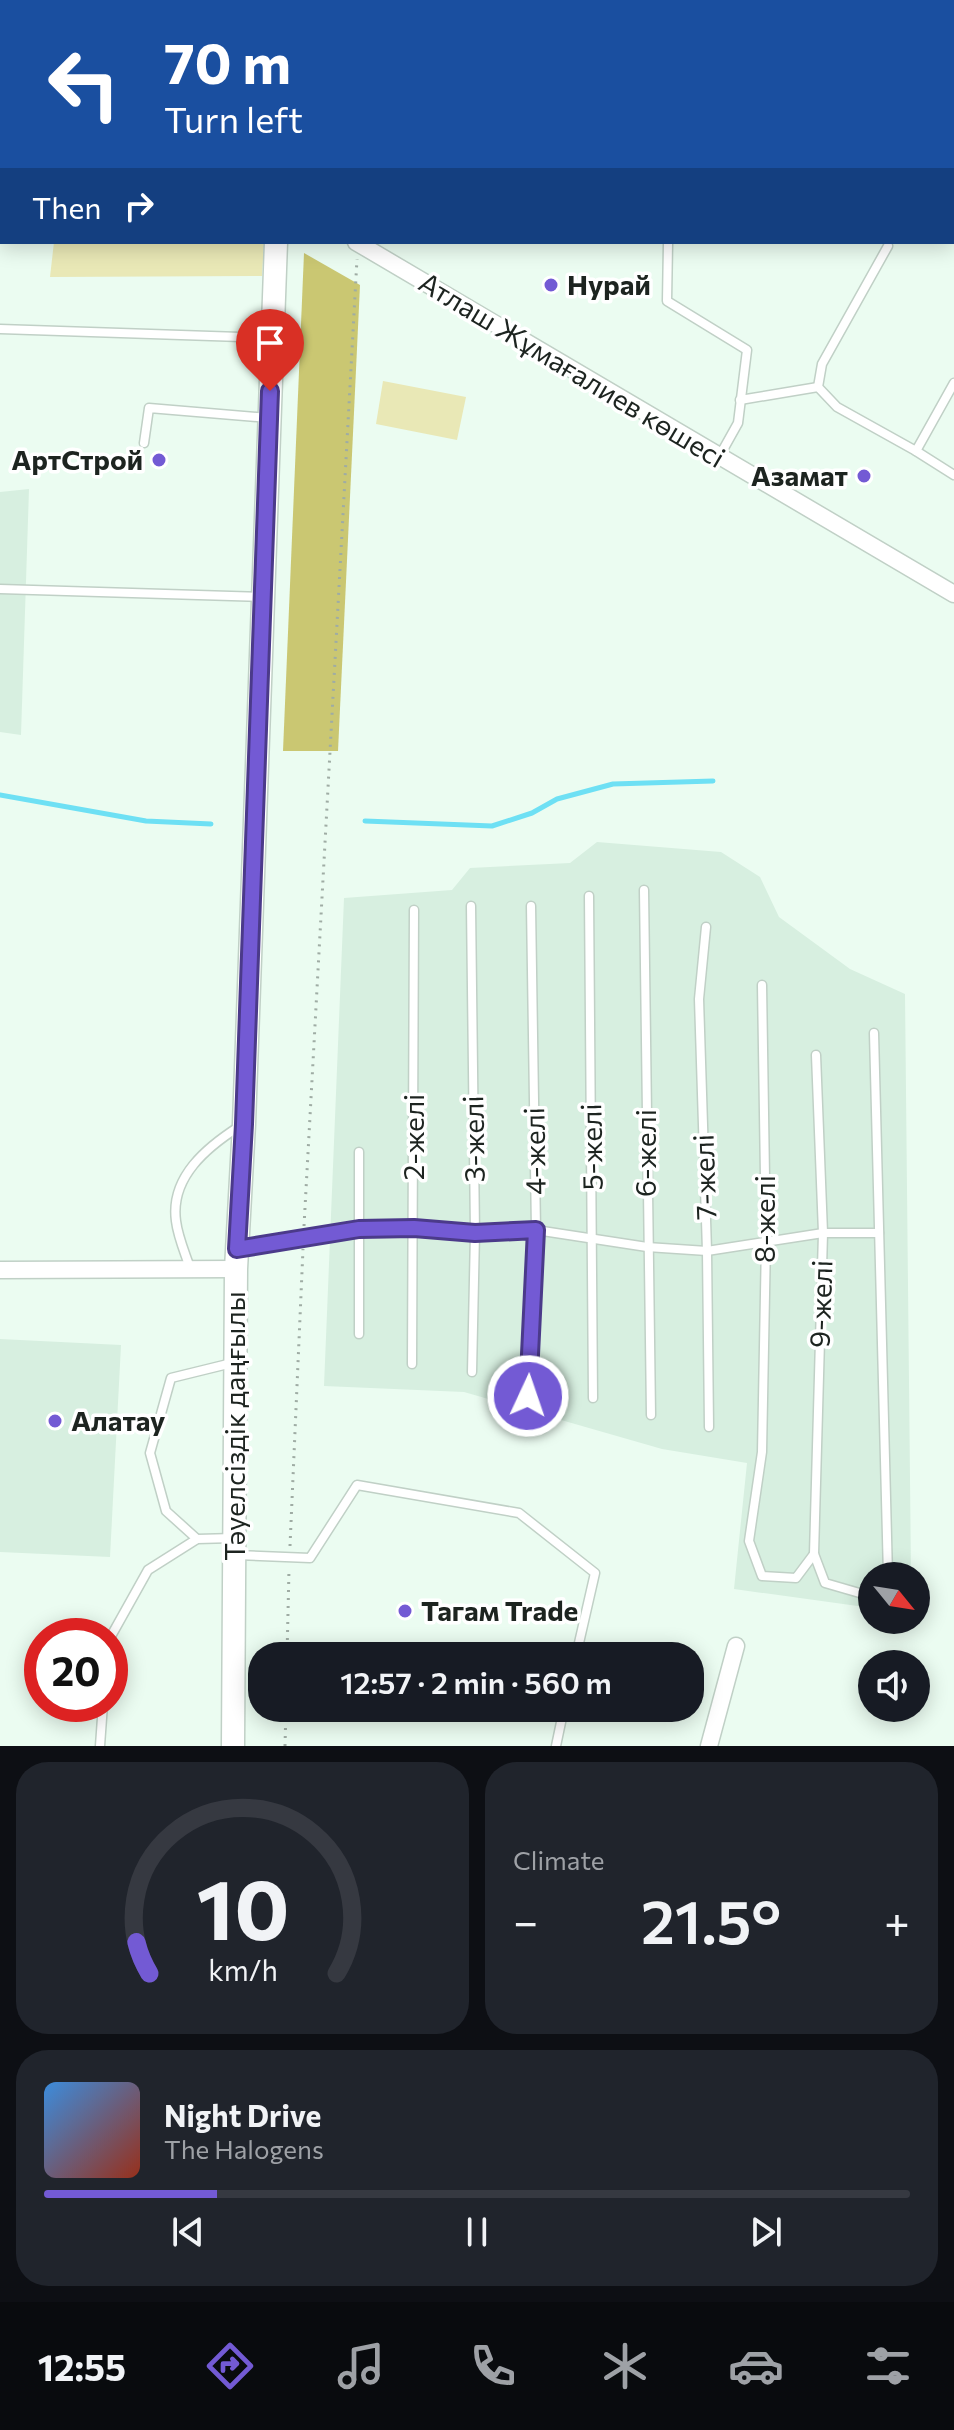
<!DOCTYPE html>
<meta charset="utf-8">
<style>
body{margin:0;font-family:Commissioner,sans-serif;background:#20242c;color:#f1f3f6;height:100vh;display:flex;flex-direction:column;font-size:30px;white-space:nowrap}
*{box-sizing:border-box;margin:0}
p{font-size:26px;color:#9ea1a6}
.icon{flex:none;width:44px;height:44px;fill:none;stroke:currentColor;stroke-width:2;stroke-linecap:round;stroke-linejoin:round}
.map{position:relative;height:1746px;overflow:hidden}
.drawer{display:flex;flex-direction:column;gap:16px;padding:16px;background:#0d0f14;flex:1}
.drawer>*{flex:none}
.guide{position:absolute;left:0px;top:0px;width:954px;height:244px;box-shadow:0 4px 20px #0003;background:#1a4fa0;color:#fff;overflow:hidden}
.needle{width:52px;rotate:120deg}
.buttons{position:absolute;left:858px;top:1562px;display:grid;gap:16px}
.buttons a{display:grid;place-items:center;width:72px;height:72px;border-radius:50%;background:#171b24;box-shadow:0 4px 20px #0003;font-size:40px}
.speed{position:absolute;left:24px;top:1618px;display:flex;gap:16px;font-size:40px;font-weight:700;text-align:center}
.speed>*{display:grid;place-content:center;width:104px;height:104px;border-radius:50%;background:#171b24;box-shadow:0 4px 20px #0003;line-height:1}
.speed .limit{border:12px solid #d22;background:#fff;color:#111}
.pin{position:absolute;display:grid;place-items:center;width:68px;height:68px;color:#fff;margin:-82px -34px;border-radius:50% 50% 50% 0;rotate:-45deg;box-shadow:0 0 8px #0007}
.pin .icon{rotate:45deg}
.me{position:absolute;width:88px;margin:-44px;rotate:3deg;stroke-linejoin:round;filter:drop-shadow(0 0 6px #0008)}
.turn{display:flex;align-items:center;gap:28px;height:168px;padding:0 32px;font-size:36px}
.turn .icon{width:104px;height:104px;stroke-width:2.5}
.turn b{display:block;font-size:56px;line-height:68px}
.then{display:flex;align-items:center;height:76px;padding:0 32px;background:#0003;gap:16px;font-size:30px}
.big{font-size:60px;font-weight:600;line-height:1.1}
.drawer .tile{flex:1;display:flex;flex-direction:column;justify-content:center;gap:12px;min-width:0;padding:0 28px;border-radius:32px;background:#20242c}
.drawer .dial{align-items:center;gap:0}
.dial svg{height:208px;overflow:visible;fill:none;stroke:#363941;stroke-width:7;stroke-linecap:round;text-anchor:middle}
.dial text{fill:#f1f3f6;stroke:none}
.song{display:flex;align-items:center;gap:24px}
.cover{width:96px;height:96px;border-radius:12px;background:linear-gradient(135deg,hsl(210 70% 55%),hsl(10 70% 35%))}
.played{height:8px;border-radius:4px;background:linear-gradient(90deg,#735ad4 20%,#363941 20%)}
.keys{display:flex;justify-content:space-around;direction:ltr}
.heat{display:flex;justify-content:space-between;align-items:center;font-size:44px;direction:ltr}
.drawer .tiles{flex:1;display:grid;gap:16px;grid-template-columns:1fr 1fr}
.tile:last-child{grid-column:span 2}
.trip{position:absolute;left:248px;top:1642px;width:456px;height:80px;border-radius:32px;background:#171b24;box-shadow:0 4px 20px #0003;font-weight:600;line-height:80px;text-align:center}
.menu{display:flex;height:128px;justify-content:space-around;align-items:center;background:#090b0e;color:#9ea1a6}
.menu .icon{width:56px;height:56px}
.menu .active{color:#735ad4}
.menu b{font-size:36px;color:#f1f3f6}
.map>svg:first-child{display:block}
.built{fill:#d7efe0}
.green{fill:#e9e8b6}
.forest{fill:#cac772}
.lines{fill:none;stroke-linecap:round;stroke-linejoin:round}
.stream{stroke:#6ee0f4;stroke-width:5}
.lane-casing{stroke:#c0d0c6;stroke-width:11}
.street-casing{stroke:#c0d0c6;stroke-width:19}
.secondary-casing{stroke:#c0d0c6;stroke-width:25}
.path{stroke:#9faca4;stroke-width:3;stroke-dasharray:2 6;stroke-linecap:butt}
.lane{stroke:#fff;stroke-width:8}
.street{stroke:#fff;stroke-width:16}
.secondary{stroke:#fff;stroke-width:22}
.route-casing{stroke:#4b3a8a;stroke-width:20}
.route{stroke:#735ad4;stroke-width:14}
.poi-dot{fill:#735ad4;stroke:#fff;stroke-width:3}
.labels{text-anchor:middle;stroke-width:7;stroke-linejoin:round;paint-order:stroke}
.poi-label{font-size:28px;font-weight:bold;fill:#1d2420;stroke:#fff;text-anchor:start}
.street-label{font-size:28px;fill:#1d2420;stroke:#fff}
</style>
<div class="map">
<svg width="954" height="1746" viewBox="0 0 954 1746">
<rect width="100%" height="100%" fill="#ebfcf1"/>
<g class="built">
<polygon points="29,489 21,735 0,732 0,492"/>
<polygon points="597,842 721,852 760,877 779,917 850,969 905,994 911,1576 872,1576 872,1608 734,1589 747,1463 662,1449 464,1392 324,1386 344,898 452,890 470,868 570,863"/>
<polygon points="0,1339 121,1345 110,1557 0,1552"/>
</g>
<g class="green">
<polygon points="54,242 264,242 262,276 50,277"/>
<polygon points="383,381 466,397 457,440 376,424"/>
</g>
<polygon class="forest" points="304,253 360,285 338,751 283,751"/>
<g class="lines">
<g class="stream">
<polyline points="0,795 146,821 211,824"/>
<polyline points="365,821 492,826 532,813 557,799 613,784 713,781"/>
</g>
<g class="lane-casing">
<g id="lane">
<polyline points="466,0 470,2"/>
<polyline points="130,2 130,0"/>
<polyline points="668,244 667,301 747,350 738,423 719,457"/>
<polyline points="888,246 822,364 818,387 837,407 916,451 954,383"/>
<polyline points="0,329 271,338"/>
<polyline points="740,400 818,387"/>
<polyline points="144,443 149,408 268,418"/>
<polyline points="916,451 954,475"/>
<polyline points="0,589 262,597"/>
<polyline points="644,890 651,1415"/>
<polyline points="589,896 593,1398"/>
<polyline points="471,906 475,1233 472,1372"/>
<polyline points="706,927 699,999 707,1251 709,1427"/>
<polyline points="762,985 766,1241 762,1452 749,1541 762,1576 796,1578 814,1554"/>
<polyline points="874,1033 888,1576"/>
<polyline points="816,1055 823,1233 814,1554 825,1583 863,1594 872,1589"/>
<polyline points="359,1152 359,1334"/>
<polyline points="240,1248 359,1229 414,1228 475,1233 536,1230 647,1247 707,1251 823,1233 879,1233"/>
<path d="M191,1271c-5,-16 -13,-33 -15,-50 -6,-44 31,-74 64,-95"/>
<polyline points="412,1364 414,910"/>
<polyline points="528,1396 536,1230 531,906"/>
<polyline points="197,1539 166,1511 150,1453 171,1378 232,1363"/>
<polyline points="236,1555 310,1558 357,1485 519,1513 595,1573 576,1656"/>
<polyline points="110,1638 148,1570 197,1539 234,1538"/>
<polyline points="100,1746 103,1704"/>
<polyline points="556,1746 564,1708"/>
</g>
</g>
<g class="street-casing">
<g id="street">
<polyline points="371,2 372,0"/>
<polyline points="356,242 954,594"/>
<polyline points="0,1270 236,1269"/>
<polyline points="709,1746 736,1646"/>
</g>
</g>
<g class="secondary-casing">
<g id="secondary">
<polyline points="286,2 286,0"/>
<polyline points="233,1746 236,1269 244,1124 276,242"/>
</g>
</g>
<g class="path">
<polyline points="495,0 499,2"/>
<polyline points="579,0 583,2"/>
<polyline points="304,1226 357,259"/>
<polyline points="290,1546 303,1249"/>
<polyline points="287,1656 289,1569"/>
<polyline points="285,1746 286,1708"/>
</g>
<use href="#lane" class="lane"/>
<use href="#street" class="street"/>
<use href="#secondary" class="secondary"/>
</g>
<g class="lines">
<g class="route-casing">
<polyline id="route" points="270,391 244,1124 237,1249 359,1229 414,1228 475,1233 536,1230 528,1396"/>
</g>
<use href="#route" class="route"/>
</g>
<g class="poi-dot">
<circle cx="551" cy="285" r="8"/>
<circle cx="159" cy="460" r="8"/>
<circle cx="864" cy="476" r="8"/>
<circle cx="55" cy="1421" r="8"/>
<circle cx="405" cy="1611" r="8"/>
</g>
<g class="labels">
<g class="poi-label">
<text x="567" y="295">Нурай</text>
<text x="143" y="470" text-anchor="end">АртСтрой</text>
<text x="848" y="486" text-anchor="end">Азамат</text>
<text x="71" y="1431">Алатау</text>
<text x="421" y="1621">Тагам Trade</text>
</g>
<g class="street-label">
<text transform="translate(572 370) rotate(31)" y="10">Атлаш Жұмағалиев көшесі</text>
<text transform="translate(414 1137) rotate(-90)" y="10">2-желі</text>
<text transform="translate(474 1139) rotate(-91)" y="10">3-желі</text>
<text transform="translate(592 1147) rotate(-91)" y="10">5-желі</text>
<text transform="translate(535 1151) rotate(-91)" y="10">4-желі</text>
<text transform="translate(646 1153) rotate(-90)" y="10">6-желі</text>
<text transform="translate(705 1177) rotate(-92)" y="10">7-желі</text>
<text transform="translate(765 1219) rotate(-90)" y="10">8-желі</text>
<text transform="translate(821 1304) rotate(-88)" y="10">9-желі</text>
<text transform="translate(235 1426) rotate(-90)" y="10">Тәуелсіздік даңғылы</text>
</g>
</g>
</svg>
<div class="buttons">
<a><svg class="needle" viewBox="-14 -14 28 28"><path d="M0-13l5 13h-10z" fill="#e53935"/><path d="M0 13l5-13h-10z" fill="#9ea1a6"/></svg></a>
<a><svg class="icon" aria-label="sound" viewBox="0 0 24 24"><path d="M4 9h4l5-4v14l-5-4H4zM17 9q2 3 0 6"/></svg></a>
</div>
<div class="speed"><div class="limit">20</div></div>
<div class="pin" style="left:270px;top:391px;background:#d93025"><svg class="icon" aria-label="arrive" viewBox="0 0 24 24"><path d="M6 21V4h12l-3 4 3 4H6"/></svg></div>
<svg class="me" style="left:528px;top:1396px" viewBox="-20 -20 40 40"><circle r="17" fill="#735ad4" stroke="#fff" stroke-width="3"/><path d="M0-11L8 9 0 5-8 9z" fill="#fff"/></svg>
<div class="trip">12:57 · 2 min · 560 m</div>
<div class="guide">
<div class="turn"><svg class="icon" aria-label="left" viewBox="0 0 24 24"><path d="M17 20v-9H6M10 6l-5 5 5 5"/></svg><div><b>70 m</b>Turn left</div></div>
<div class="then">Then<svg class="icon" aria-label="right" viewBox="0 0 24 24"><path d="M7 20v-9h11M14 6l5 5-5 5"/></svg></div>
</div>
</div>
<section class="drawer">
<div class="tiles">
<div class="tile dial"><svg viewBox="0 0 100 80">
<path d="M14 69A42 42 0 1 1 86 69"/>
<path d="M14 69A42 42 0 0 1 9 57" stroke="#735ad4"/>
<text x="50" y="56" font-size="32" font-weight="700">10</text>
<text x="50" y="72" font-size="11">km/h</text>
</svg></div>
<div class="tile"><p>Climate</p>
<div class="heat"><a>−</a><b class="big">21.5°</b><a>+</a></div>
</div>
<div class="tile">
<div class="song"><i class="cover"></i><div><b>Night Drive</b><p>The Halogens</p></div></div>
<div class="played"></div>
<div class="keys"><svg class="icon" aria-label="previous" viewBox="0 0 24 24"><path d="M18 5L8 12l10 7zM5 5v14"/></svg><svg class="icon" aria-label="pause" viewBox="0 0 24 24"><path d="M8 5v14M16 5v14"/></svg><svg class="icon" aria-label="next" viewBox="0 0 24 24"><path d="M6 5l10 7-10 7zM19 5v14"/></svg></div>
</div>
</div>
</section>
<nav class="menu">
<b>12:55</b>
<svg class="icon active" aria-label="directions" viewBox="0 0 24 24"><path d="M12 3l9 9-9 9-9-9zM9 14v-3h6M13 9l2 2-2 2"/></svg>
<svg class="icon" aria-label="music" viewBox="0 0 24 24"><path d="M9 18V5l10-2v13"/><circle cx="6" cy="18" r="3"/><circle cx="16" cy="16" r="3"/></svg>
<svg class="icon" aria-label="phone" viewBox="0 0 24 24"><path d="M5 4h4l2 5-3 2q2 4 5 5l2-3 5 2v4C11 20 4 13 5 4z"/></svg>
<svg class="icon" aria-label="climate" viewBox="0 0 24 24"><path d="M12 3v18M4 7l16 10M4 17L20 7"/></svg>
<svg class="icon" aria-label="car" viewBox="0 0 24 24"><path d="M5 17H2v-5l4-1 3-4h7l3 4 3 1v5h-3M9 17h6M6 11h13"/><circle cx="7" cy="17" r="2"/><circle cx="17" cy="17" r="2"/></svg>
<svg class="icon" aria-label="filters" viewBox="0 0 24 24"><path d="M4 7h16M4 17h16"/><circle cx="9" cy="7" r="2"/><circle cx="15" cy="17" r="2"/></svg>
</nav>
